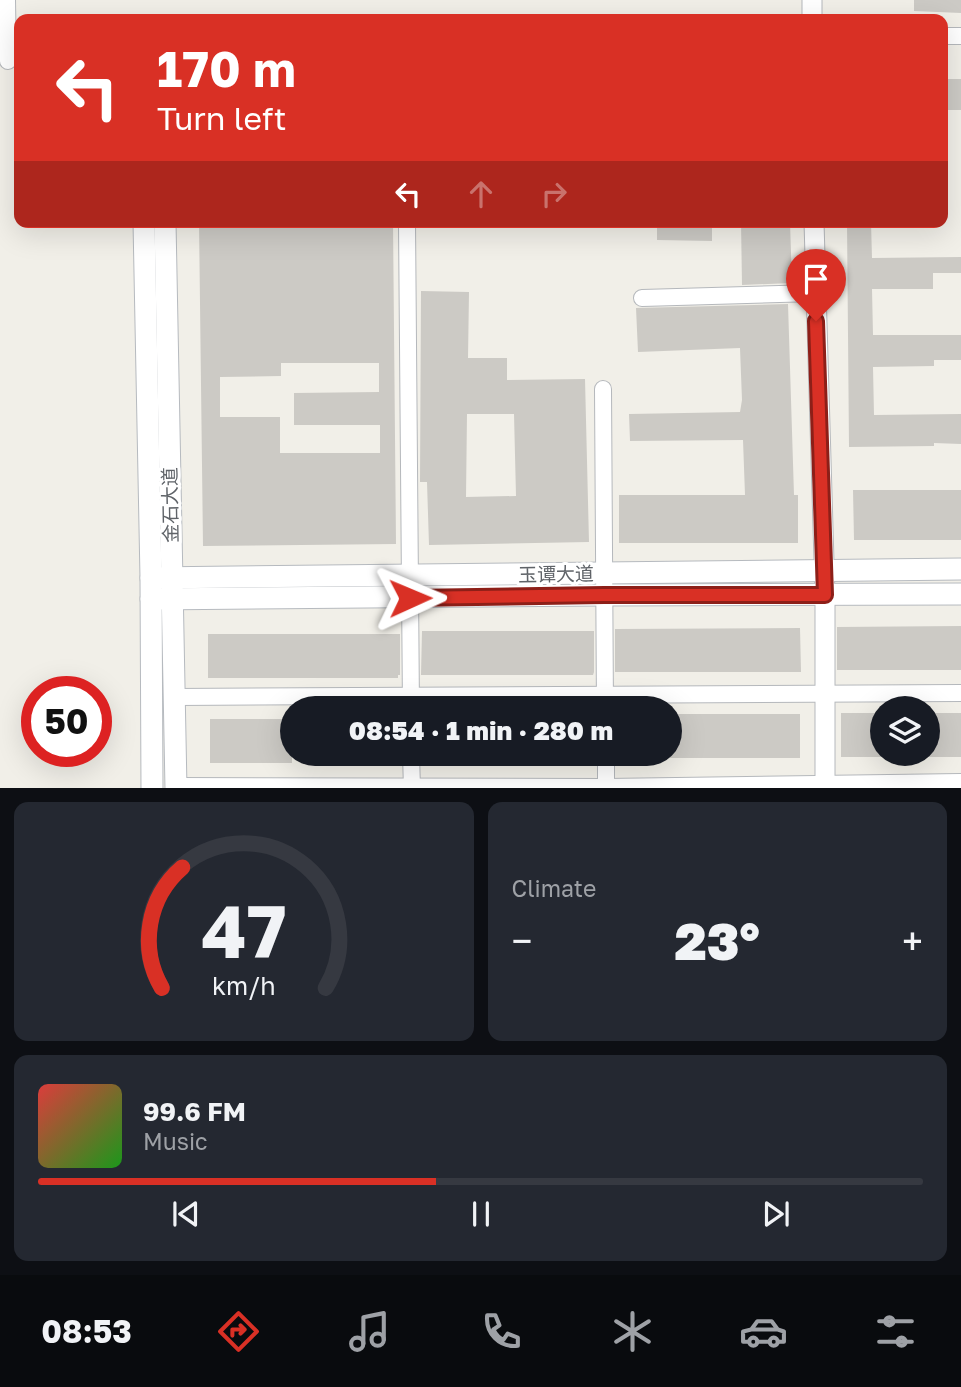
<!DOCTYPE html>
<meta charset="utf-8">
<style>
body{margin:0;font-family:"Golos Text","Noto Sans SC",sans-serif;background:#242831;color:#f1f3f6;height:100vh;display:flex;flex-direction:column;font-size:26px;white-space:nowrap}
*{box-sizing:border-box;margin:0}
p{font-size:23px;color:#9ea1a6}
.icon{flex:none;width:38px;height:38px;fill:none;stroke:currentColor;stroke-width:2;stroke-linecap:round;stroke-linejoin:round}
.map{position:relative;height:788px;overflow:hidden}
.sheet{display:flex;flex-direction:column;gap:14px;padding:14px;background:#0d0f14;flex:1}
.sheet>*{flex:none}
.banner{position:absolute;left:14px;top:14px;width:934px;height:214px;border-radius:14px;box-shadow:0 7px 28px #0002;background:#d93025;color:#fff;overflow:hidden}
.tools{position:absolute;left:870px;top:696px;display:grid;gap:14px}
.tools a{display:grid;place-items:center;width:70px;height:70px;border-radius:50%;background:#171b24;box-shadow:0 7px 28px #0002;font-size:35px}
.speed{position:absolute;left:21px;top:676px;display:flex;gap:14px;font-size:35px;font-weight:700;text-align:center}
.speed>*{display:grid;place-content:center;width:91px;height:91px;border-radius:50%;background:#171b24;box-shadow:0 7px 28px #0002;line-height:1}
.speed .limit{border:10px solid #d22;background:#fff;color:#111}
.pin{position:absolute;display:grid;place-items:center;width:60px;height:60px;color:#fff;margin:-72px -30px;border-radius:50% 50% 50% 0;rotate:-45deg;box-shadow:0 0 7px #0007}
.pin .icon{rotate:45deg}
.me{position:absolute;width:77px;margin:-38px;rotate:89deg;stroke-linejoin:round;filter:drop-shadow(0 0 5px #0008)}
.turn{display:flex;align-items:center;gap:24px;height:147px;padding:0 28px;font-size:32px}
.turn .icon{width:91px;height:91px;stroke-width:2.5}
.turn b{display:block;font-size:49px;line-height:60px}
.lanes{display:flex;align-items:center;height:66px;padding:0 28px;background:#0003;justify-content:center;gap:35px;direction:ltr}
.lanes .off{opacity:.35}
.big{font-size:52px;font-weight:800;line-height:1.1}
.sheet .card{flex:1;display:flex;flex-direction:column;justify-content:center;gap:10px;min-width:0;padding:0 24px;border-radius:14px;background:#242831}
.sheet .dial{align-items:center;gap:0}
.dial svg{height:182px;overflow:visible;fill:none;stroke:#363941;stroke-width:7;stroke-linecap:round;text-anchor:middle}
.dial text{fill:#f1f3f6;stroke:none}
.song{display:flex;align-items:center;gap:21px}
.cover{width:84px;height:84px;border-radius:10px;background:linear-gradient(135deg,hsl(0 70% 55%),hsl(120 70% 35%))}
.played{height:7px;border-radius:4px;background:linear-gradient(90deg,#d93025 45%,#363941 45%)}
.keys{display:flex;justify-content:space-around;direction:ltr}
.heat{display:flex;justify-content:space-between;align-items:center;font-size:38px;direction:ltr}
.sheet .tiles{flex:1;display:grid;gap:14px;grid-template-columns:1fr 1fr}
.card:last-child{grid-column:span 2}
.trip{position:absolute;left:280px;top:696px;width:402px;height:70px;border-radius:35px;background:#171b24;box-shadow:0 7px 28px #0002;font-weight:800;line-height:70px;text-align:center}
.tab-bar{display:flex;height:112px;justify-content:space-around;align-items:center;background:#090b0e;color:#9ea1a6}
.tab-bar .icon{width:49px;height:49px}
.tab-bar .active{color:#d93025}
.tab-bar b{font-size:32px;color:#f1f3f6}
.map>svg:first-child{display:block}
.building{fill:#cccac5;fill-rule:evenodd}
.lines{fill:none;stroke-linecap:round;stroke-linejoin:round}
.minor-casing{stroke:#b5b8bc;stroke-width:18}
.tertiary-casing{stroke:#b5b8bc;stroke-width:21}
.secondary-casing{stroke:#b6babf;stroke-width:23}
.minor{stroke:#fff;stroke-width:16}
.tertiary{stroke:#fff;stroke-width:19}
.secondary{stroke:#fff;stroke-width:21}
.route-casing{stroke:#8d1f18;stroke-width:18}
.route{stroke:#d93025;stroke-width:12}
.labels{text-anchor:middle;stroke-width:6;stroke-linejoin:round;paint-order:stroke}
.street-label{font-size:19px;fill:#5f6368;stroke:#fff}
</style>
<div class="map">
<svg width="961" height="789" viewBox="0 0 961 789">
<rect width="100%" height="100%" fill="#f1efe8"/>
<g class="building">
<polygon points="914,0 961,0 961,13 914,11"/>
<rect x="943" y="79" width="18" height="31"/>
<path d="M199,222h71v4l123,-4 3,322 -193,2zM281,363h98v29l-85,1v32h86v28h-100v-36h-60v-40l61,-1z"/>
<polygon points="657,222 712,222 712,241 657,240"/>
<polygon points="741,222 790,222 792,283 742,285"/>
<polygon points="847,222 871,222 872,258 961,257 961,273 933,273 933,289 872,289 873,335 961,335 961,360 934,360 934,366 873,367 874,415 961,414 961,444 934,443 934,446 849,447"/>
<path d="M421,291l48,1 -1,66h39v22l78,-1 4,163 -160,3 -2,-63h-7zM467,414h47l2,82 -50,1z"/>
<polygon points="788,304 794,495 798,495 798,543 619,543 619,495 745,495 743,440 630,441 629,414 740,412 742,400 740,348 638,352 636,308"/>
<polygon points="853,490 961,490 961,540 854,540"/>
<polygon points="961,626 961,670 837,670 837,627"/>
<polygon points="800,628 801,672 615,672 615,629"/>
<polygon points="422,631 594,631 594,672 593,675 421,675"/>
<polygon points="208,634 400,634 400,675 398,675 398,678 208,678"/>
<rect x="841" y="713" width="41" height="44"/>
<rect x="928" y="713" width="33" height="44"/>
<rect x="670" y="714" width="130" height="44"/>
<rect x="210" y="719" width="82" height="44"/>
</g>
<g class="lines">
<g class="minor-casing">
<g id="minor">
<polyline points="7,0 8,61"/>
<polyline points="943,36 961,36"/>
<polyline points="407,222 411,709"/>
<polyline points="642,298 815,293"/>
<polyline points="603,389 605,709"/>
<polyline points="175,697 961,693"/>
<polyline points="411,754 412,789"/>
<polyline points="606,754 606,789"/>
<polyline points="176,786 606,787 961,782"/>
</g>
</g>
<g class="tertiary-casing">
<g id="tertiary">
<polyline points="812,0 812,19"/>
<polyline points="814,222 825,595 825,789"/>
</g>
</g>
<g class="secondary-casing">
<g id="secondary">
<polyline points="144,222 151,578 152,789"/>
<polyline points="165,222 176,789"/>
<polyline points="151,578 961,569"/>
<polyline points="151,599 604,595 961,594"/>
</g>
</g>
<use href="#minor" class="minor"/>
<use href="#tertiary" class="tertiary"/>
<use href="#secondary" class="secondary"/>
</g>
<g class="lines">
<g class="route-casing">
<polyline id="route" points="410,598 604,595 825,595 816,321"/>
</g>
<use href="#route" class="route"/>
</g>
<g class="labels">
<g class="street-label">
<text transform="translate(170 505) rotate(-91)" y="7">金石大道</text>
<text transform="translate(556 574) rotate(-1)" y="7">玉谭大道</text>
</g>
</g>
</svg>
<div class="tools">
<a><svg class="icon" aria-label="layers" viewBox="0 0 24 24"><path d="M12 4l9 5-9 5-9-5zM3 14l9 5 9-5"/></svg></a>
</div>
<div class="speed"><div class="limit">50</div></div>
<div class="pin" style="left:816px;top:321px;background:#d93025"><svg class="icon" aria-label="arrive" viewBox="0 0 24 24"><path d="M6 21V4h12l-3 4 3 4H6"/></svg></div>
<svg class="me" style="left:410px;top:598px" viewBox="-20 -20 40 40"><path d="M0-17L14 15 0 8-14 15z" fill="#d93025" stroke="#fff" stroke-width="4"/></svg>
<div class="trip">08:54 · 1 min · 280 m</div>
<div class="banner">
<div class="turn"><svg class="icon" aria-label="left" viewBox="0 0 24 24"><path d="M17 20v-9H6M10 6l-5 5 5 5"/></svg><div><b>170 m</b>Turn left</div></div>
<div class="lanes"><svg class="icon" aria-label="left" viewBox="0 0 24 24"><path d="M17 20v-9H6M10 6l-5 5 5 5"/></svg><svg class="icon off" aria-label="ahead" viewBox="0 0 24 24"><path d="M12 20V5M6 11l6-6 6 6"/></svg><svg class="icon off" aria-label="right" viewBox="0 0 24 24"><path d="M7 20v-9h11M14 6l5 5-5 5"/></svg></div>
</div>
</div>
<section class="sheet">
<div class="tiles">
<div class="card dial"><svg viewBox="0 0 100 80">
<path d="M14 69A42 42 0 1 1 86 69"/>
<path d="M14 69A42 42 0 0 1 23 16" stroke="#d93025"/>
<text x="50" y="56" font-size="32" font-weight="700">47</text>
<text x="50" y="72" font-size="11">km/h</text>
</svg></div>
<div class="card"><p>Climate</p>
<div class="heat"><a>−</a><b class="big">23°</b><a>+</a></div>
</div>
<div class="card">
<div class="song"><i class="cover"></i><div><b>99.6 FM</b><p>Music</p></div></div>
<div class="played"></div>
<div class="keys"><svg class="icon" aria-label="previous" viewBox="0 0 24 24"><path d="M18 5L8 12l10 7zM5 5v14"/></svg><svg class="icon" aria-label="pause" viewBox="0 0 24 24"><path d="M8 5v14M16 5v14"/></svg><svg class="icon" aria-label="next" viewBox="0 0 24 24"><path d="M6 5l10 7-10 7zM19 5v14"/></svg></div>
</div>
</div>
</section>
<nav class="tab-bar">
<b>08:53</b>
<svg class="icon active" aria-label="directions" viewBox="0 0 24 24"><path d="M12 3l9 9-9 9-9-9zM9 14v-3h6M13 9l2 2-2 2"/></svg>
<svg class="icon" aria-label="music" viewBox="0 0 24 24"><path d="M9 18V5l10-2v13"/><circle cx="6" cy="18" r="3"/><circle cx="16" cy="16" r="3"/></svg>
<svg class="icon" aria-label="phone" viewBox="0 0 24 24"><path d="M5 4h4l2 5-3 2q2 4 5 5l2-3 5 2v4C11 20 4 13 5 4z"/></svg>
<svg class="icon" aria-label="climate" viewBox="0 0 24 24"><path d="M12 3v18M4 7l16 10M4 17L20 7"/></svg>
<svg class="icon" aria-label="car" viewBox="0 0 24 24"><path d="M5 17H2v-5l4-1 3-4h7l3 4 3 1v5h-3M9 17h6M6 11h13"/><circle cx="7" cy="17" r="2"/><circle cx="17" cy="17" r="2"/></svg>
<svg class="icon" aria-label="filters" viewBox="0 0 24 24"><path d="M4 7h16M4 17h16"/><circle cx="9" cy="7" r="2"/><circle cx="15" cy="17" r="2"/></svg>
</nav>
